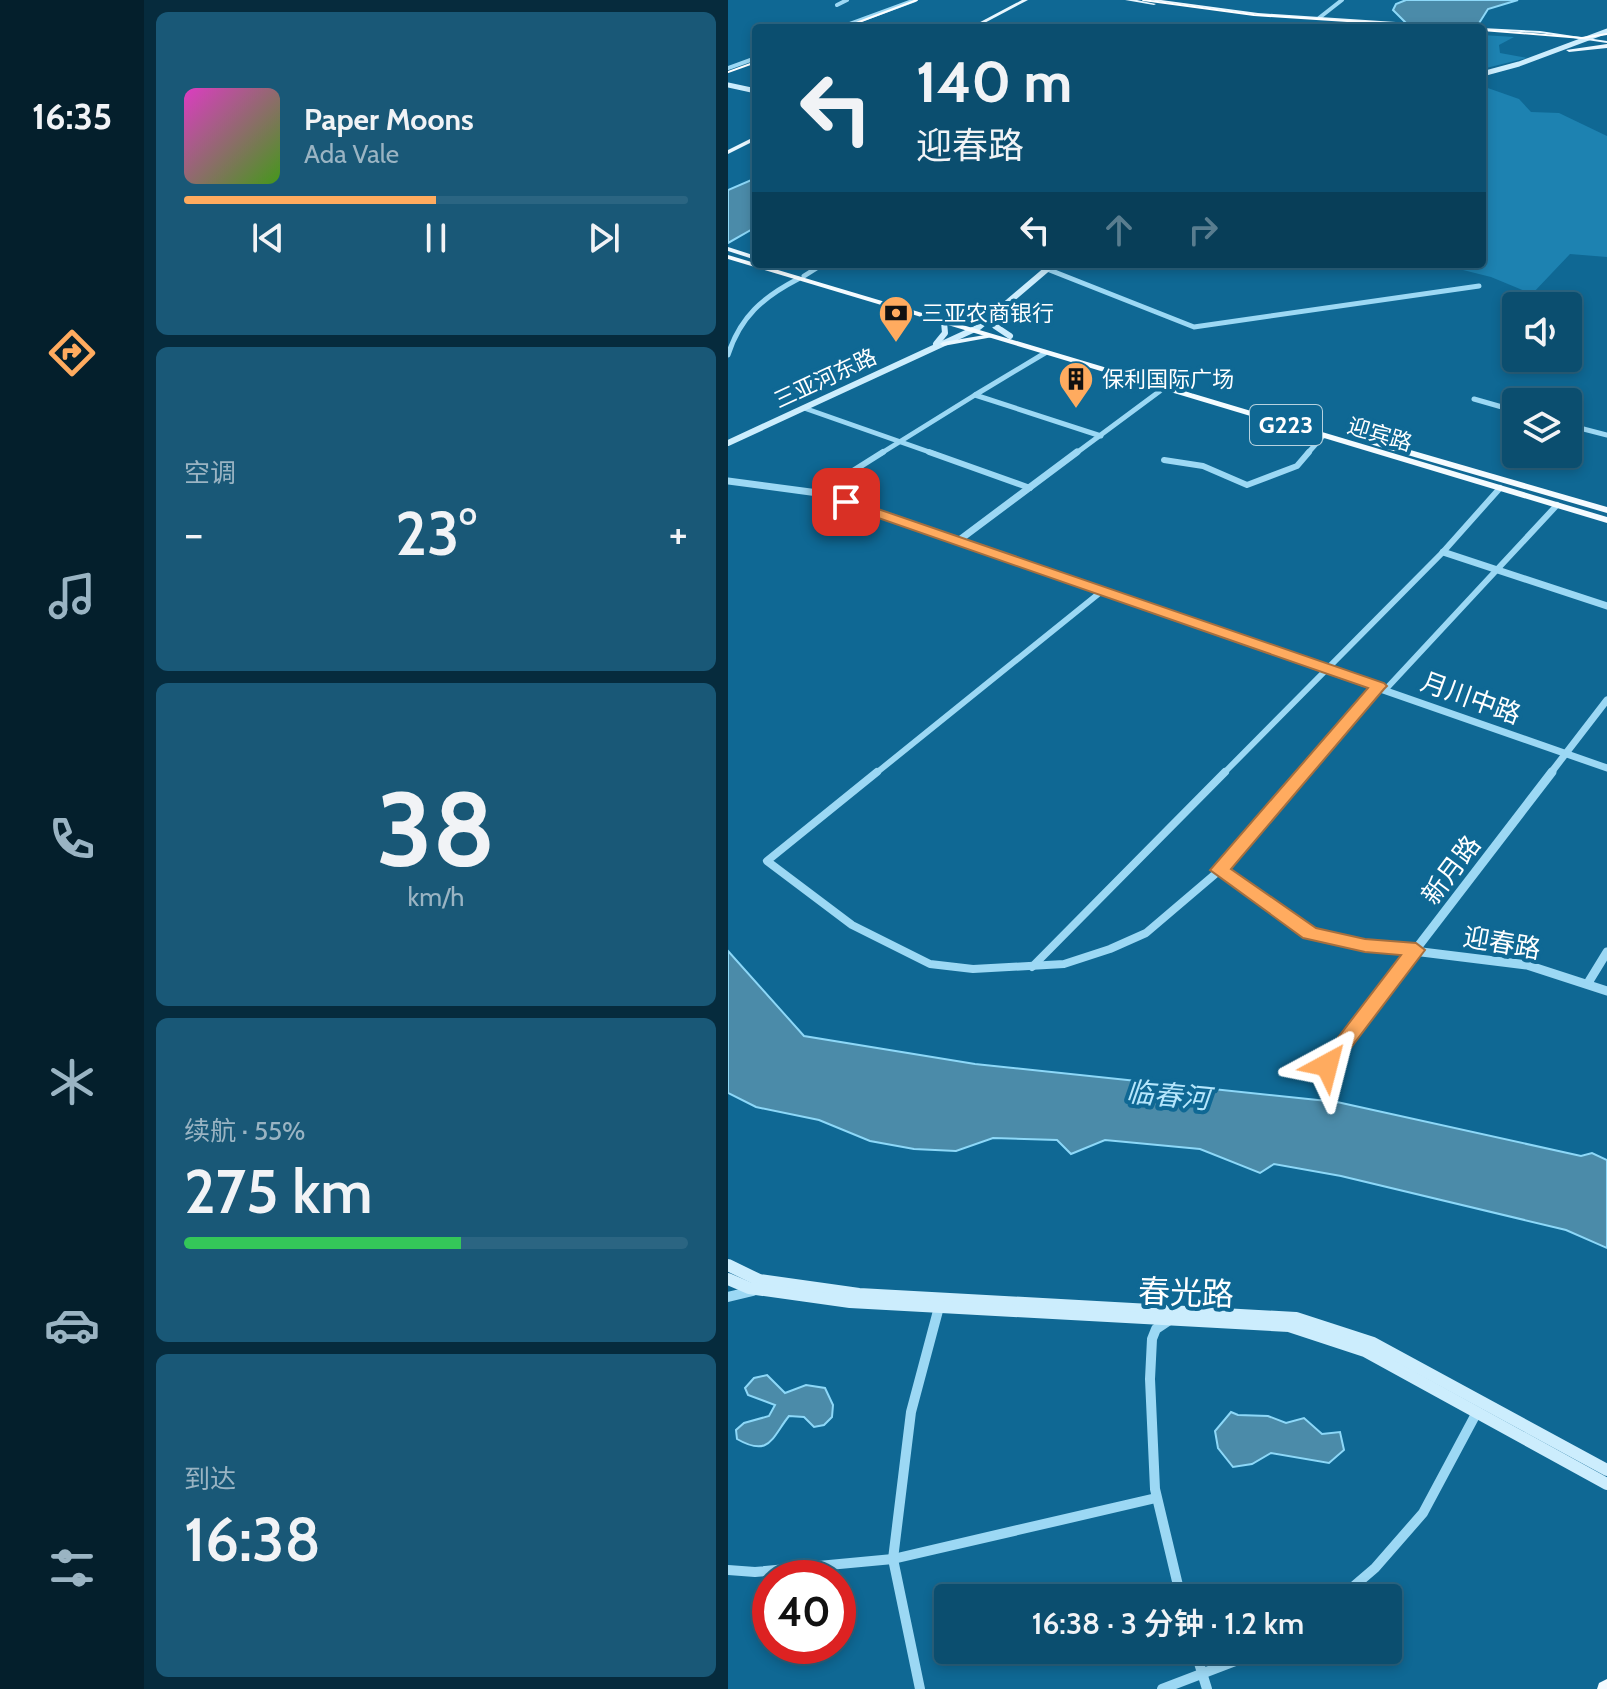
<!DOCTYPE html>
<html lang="zh">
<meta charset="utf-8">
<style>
body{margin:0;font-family:Cabin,"Noto Sans SC",sans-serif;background:#195877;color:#f1f3f6;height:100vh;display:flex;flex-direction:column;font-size:30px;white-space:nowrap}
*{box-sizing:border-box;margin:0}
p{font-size:26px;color:#9ab4c3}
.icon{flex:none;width:44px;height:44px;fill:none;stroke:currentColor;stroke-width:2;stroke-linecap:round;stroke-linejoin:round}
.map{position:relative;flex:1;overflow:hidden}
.panel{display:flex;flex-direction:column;gap:12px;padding:12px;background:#062b3d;width:584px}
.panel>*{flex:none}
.top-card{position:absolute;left:24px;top:24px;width:734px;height:244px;border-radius:8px;box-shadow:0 4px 12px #0003,0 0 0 2px #2b6582;background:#0b4e6f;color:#f1f3f6;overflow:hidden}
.fabs{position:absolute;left:774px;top:292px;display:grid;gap:16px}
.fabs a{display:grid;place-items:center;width:80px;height:80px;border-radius:8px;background:#0b4e6f;box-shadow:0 4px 12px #0003,0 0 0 2px #2b6582;font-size:40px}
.speed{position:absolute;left:24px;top:1560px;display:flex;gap:16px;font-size:40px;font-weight:700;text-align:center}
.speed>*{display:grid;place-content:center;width:104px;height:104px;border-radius:50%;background:#0b4e6f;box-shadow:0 4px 12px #0003,0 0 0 2px #2b6582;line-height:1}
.speed .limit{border:12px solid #d22;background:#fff;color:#111}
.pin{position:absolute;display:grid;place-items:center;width:68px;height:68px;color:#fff;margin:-34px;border-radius:16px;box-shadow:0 4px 12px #0006}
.me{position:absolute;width:88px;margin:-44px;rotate:38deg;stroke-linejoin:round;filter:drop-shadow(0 0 6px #0008)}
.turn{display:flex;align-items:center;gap:28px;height:168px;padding:0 32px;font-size:36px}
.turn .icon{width:104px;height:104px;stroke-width:2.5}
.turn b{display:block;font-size:56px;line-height:68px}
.lanes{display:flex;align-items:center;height:76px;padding:0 32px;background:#0003;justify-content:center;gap:40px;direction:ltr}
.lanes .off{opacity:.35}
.big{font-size:60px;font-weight:600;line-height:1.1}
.panel .widget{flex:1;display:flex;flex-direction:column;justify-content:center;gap:12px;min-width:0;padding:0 28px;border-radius:12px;background:#195877}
.panel .dial{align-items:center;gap:0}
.dial b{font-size:104px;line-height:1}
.song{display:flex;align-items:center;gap:24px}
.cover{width:96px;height:96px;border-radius:12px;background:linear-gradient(135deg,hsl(310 70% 55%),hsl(100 70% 35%))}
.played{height:8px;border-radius:4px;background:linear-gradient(90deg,#ffab5f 50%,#2b6582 50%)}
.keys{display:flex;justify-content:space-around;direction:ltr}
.heat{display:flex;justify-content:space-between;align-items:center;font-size:44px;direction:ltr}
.charge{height:12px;border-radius:6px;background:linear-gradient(90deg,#34c759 55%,#2b6582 0)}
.trip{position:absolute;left:206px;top:1584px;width:468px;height:80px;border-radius:8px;background:#0b4e6f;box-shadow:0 4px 12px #0003,0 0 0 2px #2b6582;font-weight:600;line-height:80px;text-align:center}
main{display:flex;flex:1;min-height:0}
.dock{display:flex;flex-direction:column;width:144px;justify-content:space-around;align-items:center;background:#041f2c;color:#9ab4c3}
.dock .icon{width:56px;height:56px}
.dock .on{color:#ffab5f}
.dock b{font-size:36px;color:#f1f3f6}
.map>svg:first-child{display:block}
.green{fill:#1d82b1}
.water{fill:#4b8ba9;stroke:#8dd8f8;stroke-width:2}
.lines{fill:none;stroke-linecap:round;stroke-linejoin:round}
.minor-far4{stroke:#9cd8f4;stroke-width:4}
.minor-far3{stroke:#9cd8f4;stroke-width:5}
.minor-far2{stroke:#9cd8f4;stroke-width:6}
.minor-far1{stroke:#9cd8f4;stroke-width:8}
.minor{stroke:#9cd8f4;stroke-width:10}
.tertiary-far3{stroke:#9cd8f4;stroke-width:4}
.tertiary-far2{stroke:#9cd8f4;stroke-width:5}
.tertiary-far1{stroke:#9cd8f4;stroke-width:7}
.tertiary{stroke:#9cd8f4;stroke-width:9}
.secondary-far2{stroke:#ccedfd;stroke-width:5}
.secondary-far1{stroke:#ccedfd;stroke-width:6}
.secondary{stroke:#ccedfd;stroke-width:12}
.primary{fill:#e9f7ff;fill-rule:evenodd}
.trunk{fill:#f4fbff;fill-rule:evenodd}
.tram{stroke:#fff;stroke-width:2}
.route{fill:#ffab5f;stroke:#a66f3e;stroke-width:2}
.labels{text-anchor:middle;stroke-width:8;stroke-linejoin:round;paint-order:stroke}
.far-poi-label{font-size:22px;fill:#fff;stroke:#0f6894;text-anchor:start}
.far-street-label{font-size:22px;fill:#fff;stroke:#0f6894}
.shield{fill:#0f6894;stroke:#b7d2df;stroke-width:2}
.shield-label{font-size:24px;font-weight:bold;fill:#fff}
.street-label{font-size:26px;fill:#fff;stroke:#0f6894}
.water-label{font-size:28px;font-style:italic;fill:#b5e6fc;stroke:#0f6894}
.near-street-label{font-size:32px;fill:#fff;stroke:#0f6894}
</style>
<main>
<nav class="dock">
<b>16:35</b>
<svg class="icon on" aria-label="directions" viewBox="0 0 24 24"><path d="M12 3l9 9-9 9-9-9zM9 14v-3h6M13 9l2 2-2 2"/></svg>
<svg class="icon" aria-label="music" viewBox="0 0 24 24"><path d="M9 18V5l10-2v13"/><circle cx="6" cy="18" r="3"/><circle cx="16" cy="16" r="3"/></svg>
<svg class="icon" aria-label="phone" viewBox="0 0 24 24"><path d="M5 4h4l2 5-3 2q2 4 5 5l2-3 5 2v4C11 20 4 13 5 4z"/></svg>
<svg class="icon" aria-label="climate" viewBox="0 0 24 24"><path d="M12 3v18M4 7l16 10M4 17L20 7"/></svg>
<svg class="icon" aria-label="car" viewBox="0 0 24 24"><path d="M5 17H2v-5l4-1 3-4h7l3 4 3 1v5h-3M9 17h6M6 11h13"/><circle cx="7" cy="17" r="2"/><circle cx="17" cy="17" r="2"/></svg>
<svg class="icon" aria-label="filters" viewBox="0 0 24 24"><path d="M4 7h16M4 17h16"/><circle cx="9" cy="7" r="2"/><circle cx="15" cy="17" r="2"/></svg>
</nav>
<section class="panel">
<div class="widget">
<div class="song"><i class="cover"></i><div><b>Paper Moons</b><p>Ada Vale</p></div></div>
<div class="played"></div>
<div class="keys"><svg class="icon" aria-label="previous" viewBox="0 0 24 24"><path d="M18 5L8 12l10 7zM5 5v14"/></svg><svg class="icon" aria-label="pause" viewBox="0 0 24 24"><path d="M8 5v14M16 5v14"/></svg><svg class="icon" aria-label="next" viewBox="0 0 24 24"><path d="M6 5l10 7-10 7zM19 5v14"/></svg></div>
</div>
<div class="widget"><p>空调</p>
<div class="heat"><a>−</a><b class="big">23°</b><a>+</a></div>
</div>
<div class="widget dial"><b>38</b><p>km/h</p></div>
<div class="widget"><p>续航 · 55%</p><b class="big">275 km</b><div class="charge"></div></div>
<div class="widget"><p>到达</p><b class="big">16:38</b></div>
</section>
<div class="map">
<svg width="879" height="1689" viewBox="0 0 879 1689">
<rect width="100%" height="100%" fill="#0f6894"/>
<g class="green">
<polygon points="754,35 786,37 771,45 772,53 799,58 754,69"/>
<polygon points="754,86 791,99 803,112 831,113 879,136 879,257 842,254 804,294 763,277 711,264 754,264"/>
</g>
<g class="water">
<polygon points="678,0 790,0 760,9 748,28 681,26 665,10 668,4"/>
<polygon points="28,178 28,227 0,243 0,190"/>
<polygon points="0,951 76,1036 247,1064 609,1102 853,1156 864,1153 879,1160 879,1248 838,1230 613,1176 546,1164 532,1173 472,1149 377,1140 343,1154 329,1140 265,1138 228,1151 186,1149 142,1141 91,1120 28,1107 0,1093"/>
<path d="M39,1375l18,18 21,-8 19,3 8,17 -1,12 -8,8 -10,2 -10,-10 -15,-1c-17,21 -19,42 -52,23l-1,-9 8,-7 25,-7 6,-11 -27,-10 -3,-7 9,-10z"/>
<polygon points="503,1412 510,1415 540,1416 558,1423 576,1418 594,1434 612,1432 616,1450 601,1463 543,1453 524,1464 505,1467 490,1448 487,1431"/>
</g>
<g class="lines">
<g class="minor-far4">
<polyline points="591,18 614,0"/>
<polyline points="645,28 646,25"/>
</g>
<g class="minor-far3">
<polyline points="319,269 466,327 751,286"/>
<polyline points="76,276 95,264"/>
<polyline points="317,353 247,395 373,436"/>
<path d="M0,355c12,-38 35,-58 70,-76"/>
<polyline points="746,399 788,411"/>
<polyline points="76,408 207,454"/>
<polyline points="840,425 879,435"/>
<polyline points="152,454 247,395"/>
<polyline points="579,454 595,436"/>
</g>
<g class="minor-far2">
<polyline points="201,452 302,488"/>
<polyline points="436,460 475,466 519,485 569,466 581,452"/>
<polyline points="90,493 155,452"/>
<polyline points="658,689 829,505"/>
<polyline points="147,774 374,591"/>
<polyline points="495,774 715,552 772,488"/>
</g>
<g class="minor-far1">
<polyline points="149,772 39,861 124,925 202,964 245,969 336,964 382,949 418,933 492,870"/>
<polyline points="304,967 497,772"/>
</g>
<g class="minor">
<polyline points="0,1297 25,1291"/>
<polyline points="440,1321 428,1329 424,1339 422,1379 427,1489 453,1598"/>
<polyline points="0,1570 27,1572 165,1559 428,1498"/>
<polyline points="612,1598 647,1568 695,1513 749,1412"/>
<polyline points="467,1650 479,1689"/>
<polyline points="192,1689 165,1559 183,1412 211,1307"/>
<polyline points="434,1689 536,1650"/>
</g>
<g class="tertiary-far3">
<polyline points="109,5 119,0"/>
<polyline points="111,28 187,0"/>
<polyline points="0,68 28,58"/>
</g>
<polyline class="tertiary-far2" points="347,454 436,388"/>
<g class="tertiary-far1">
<polyline points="0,481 90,493 879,768"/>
<polyline points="230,541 349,452"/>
<polyline points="715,552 879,606"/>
<polyline points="574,774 650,686"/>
<polyline points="822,774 879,700"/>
</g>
<g class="tertiary">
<polyline points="576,772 492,870 582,933 637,945 799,965 879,991"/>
<polyline points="860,983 879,952"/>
<polyline points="599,1065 824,772"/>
</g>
<g class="secondary-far2">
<polyline points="754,74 791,64 879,31"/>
<polyline points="0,85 28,91"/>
</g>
<g class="secondary-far1">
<polyline points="265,315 267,326 282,336"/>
<polyline points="208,344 217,333 216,322"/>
<polyline points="0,443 251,327 325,264"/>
</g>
<g class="secondary">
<polyline points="0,1265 31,1280 131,1294 568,1318 645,1343 879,1470"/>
<polyline points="0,1279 21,1288 122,1302 561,1326 637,1351 879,1484"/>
</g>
<g class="primary">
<polygon points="294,0 300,0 247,28 241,28"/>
<polygon points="397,0 409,0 428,4 426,5"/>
<polygon points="420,0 433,0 530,13 744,27 746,28 722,28 530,15"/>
<polygon points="752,28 754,28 812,31 879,41 879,43 812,33 754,30 754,28"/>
<polygon points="879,44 879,48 841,52 838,50"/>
<polygon points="28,136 28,140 0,154 0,150"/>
<polygon points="0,247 28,256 28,260 0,251"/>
<polygon points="266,306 269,308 268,309 244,318 218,319 215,317 218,315 243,314"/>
<polygon points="263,334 265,335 265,337 215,346 212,344 215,342"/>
</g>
<g class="trunk">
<polygon points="0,255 879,517 879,523 0,259"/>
<polygon points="635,438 641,438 879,507 879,513 635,442"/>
<polygon points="879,1679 879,1689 869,1689 871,1683"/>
</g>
<g class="tram">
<polyline points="415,0 526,15 727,28"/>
<polyline points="115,28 189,0"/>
<polyline points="754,30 854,38 879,34"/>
<polyline points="0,72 28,62"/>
</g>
</g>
<polygon class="route" points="118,498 656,683 659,686 656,689 503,869 588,928 637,939 688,943 697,950 606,1070 592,1070 589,1065 673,955 637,952 575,938 482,870 640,688 113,505 113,499"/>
<defs>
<g id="bank-pin" transform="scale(1.8)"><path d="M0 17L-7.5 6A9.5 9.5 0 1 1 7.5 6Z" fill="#ffab5f" stroke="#0f6894"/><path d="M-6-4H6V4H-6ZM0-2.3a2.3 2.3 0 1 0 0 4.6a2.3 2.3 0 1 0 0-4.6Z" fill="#111"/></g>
<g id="building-pin" transform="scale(1.8)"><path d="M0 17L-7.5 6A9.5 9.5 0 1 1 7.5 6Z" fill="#ffab5f" stroke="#0f6894"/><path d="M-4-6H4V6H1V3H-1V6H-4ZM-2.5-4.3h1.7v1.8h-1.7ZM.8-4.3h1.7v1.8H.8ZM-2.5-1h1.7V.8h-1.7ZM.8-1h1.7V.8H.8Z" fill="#111"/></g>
</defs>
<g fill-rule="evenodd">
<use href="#bank-pin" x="168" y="313"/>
<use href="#building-pin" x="348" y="379"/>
</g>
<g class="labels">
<g class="far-poi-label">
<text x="194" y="321">三亚农商银行</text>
<text x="374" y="387">保利国际广场</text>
</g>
<g class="far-street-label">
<text transform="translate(97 378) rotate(-25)" y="8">三亚河东路</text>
<text transform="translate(652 434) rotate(17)" y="8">迎宾路</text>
</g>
<rect class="shield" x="522" y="405" width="72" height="40" rx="6"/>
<g class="shield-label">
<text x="558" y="433">G223</text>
</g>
<g class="street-label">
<text transform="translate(743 698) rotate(20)" y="9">月川中路</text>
<text transform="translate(723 870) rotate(-53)" y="9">新月路</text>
<text transform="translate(774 943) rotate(10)" y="9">迎春路</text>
</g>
<g class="water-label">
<text transform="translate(440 1095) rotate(5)" y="10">临春河</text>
</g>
<g class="near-street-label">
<text transform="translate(458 1293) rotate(2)" y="11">春光路</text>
</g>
</g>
</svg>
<div class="fabs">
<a><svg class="icon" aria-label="sound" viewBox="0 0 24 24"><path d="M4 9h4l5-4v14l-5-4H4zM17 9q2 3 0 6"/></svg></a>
<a><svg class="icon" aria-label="layers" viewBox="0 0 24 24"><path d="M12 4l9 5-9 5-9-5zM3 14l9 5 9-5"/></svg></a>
</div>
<div class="speed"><div class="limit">40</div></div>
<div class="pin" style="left:118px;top:502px;background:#d93025"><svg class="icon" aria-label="arrive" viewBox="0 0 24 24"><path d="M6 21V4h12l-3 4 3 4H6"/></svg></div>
<svg class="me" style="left:599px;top:1065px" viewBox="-20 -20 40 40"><path d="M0-17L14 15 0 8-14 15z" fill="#ffab5f" stroke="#fff" stroke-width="4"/></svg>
<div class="trip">16:38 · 3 分钟 · 1.2 km</div>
<div class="top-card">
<div class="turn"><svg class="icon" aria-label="left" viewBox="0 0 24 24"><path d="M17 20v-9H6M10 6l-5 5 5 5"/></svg><div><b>140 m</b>迎春路</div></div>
<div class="lanes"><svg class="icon" aria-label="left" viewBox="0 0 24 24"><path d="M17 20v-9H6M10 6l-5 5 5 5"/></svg><svg class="icon off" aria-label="ahead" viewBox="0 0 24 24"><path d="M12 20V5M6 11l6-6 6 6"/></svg><svg class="icon off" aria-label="right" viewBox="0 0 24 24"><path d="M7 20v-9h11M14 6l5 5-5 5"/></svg></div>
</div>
</div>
</main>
